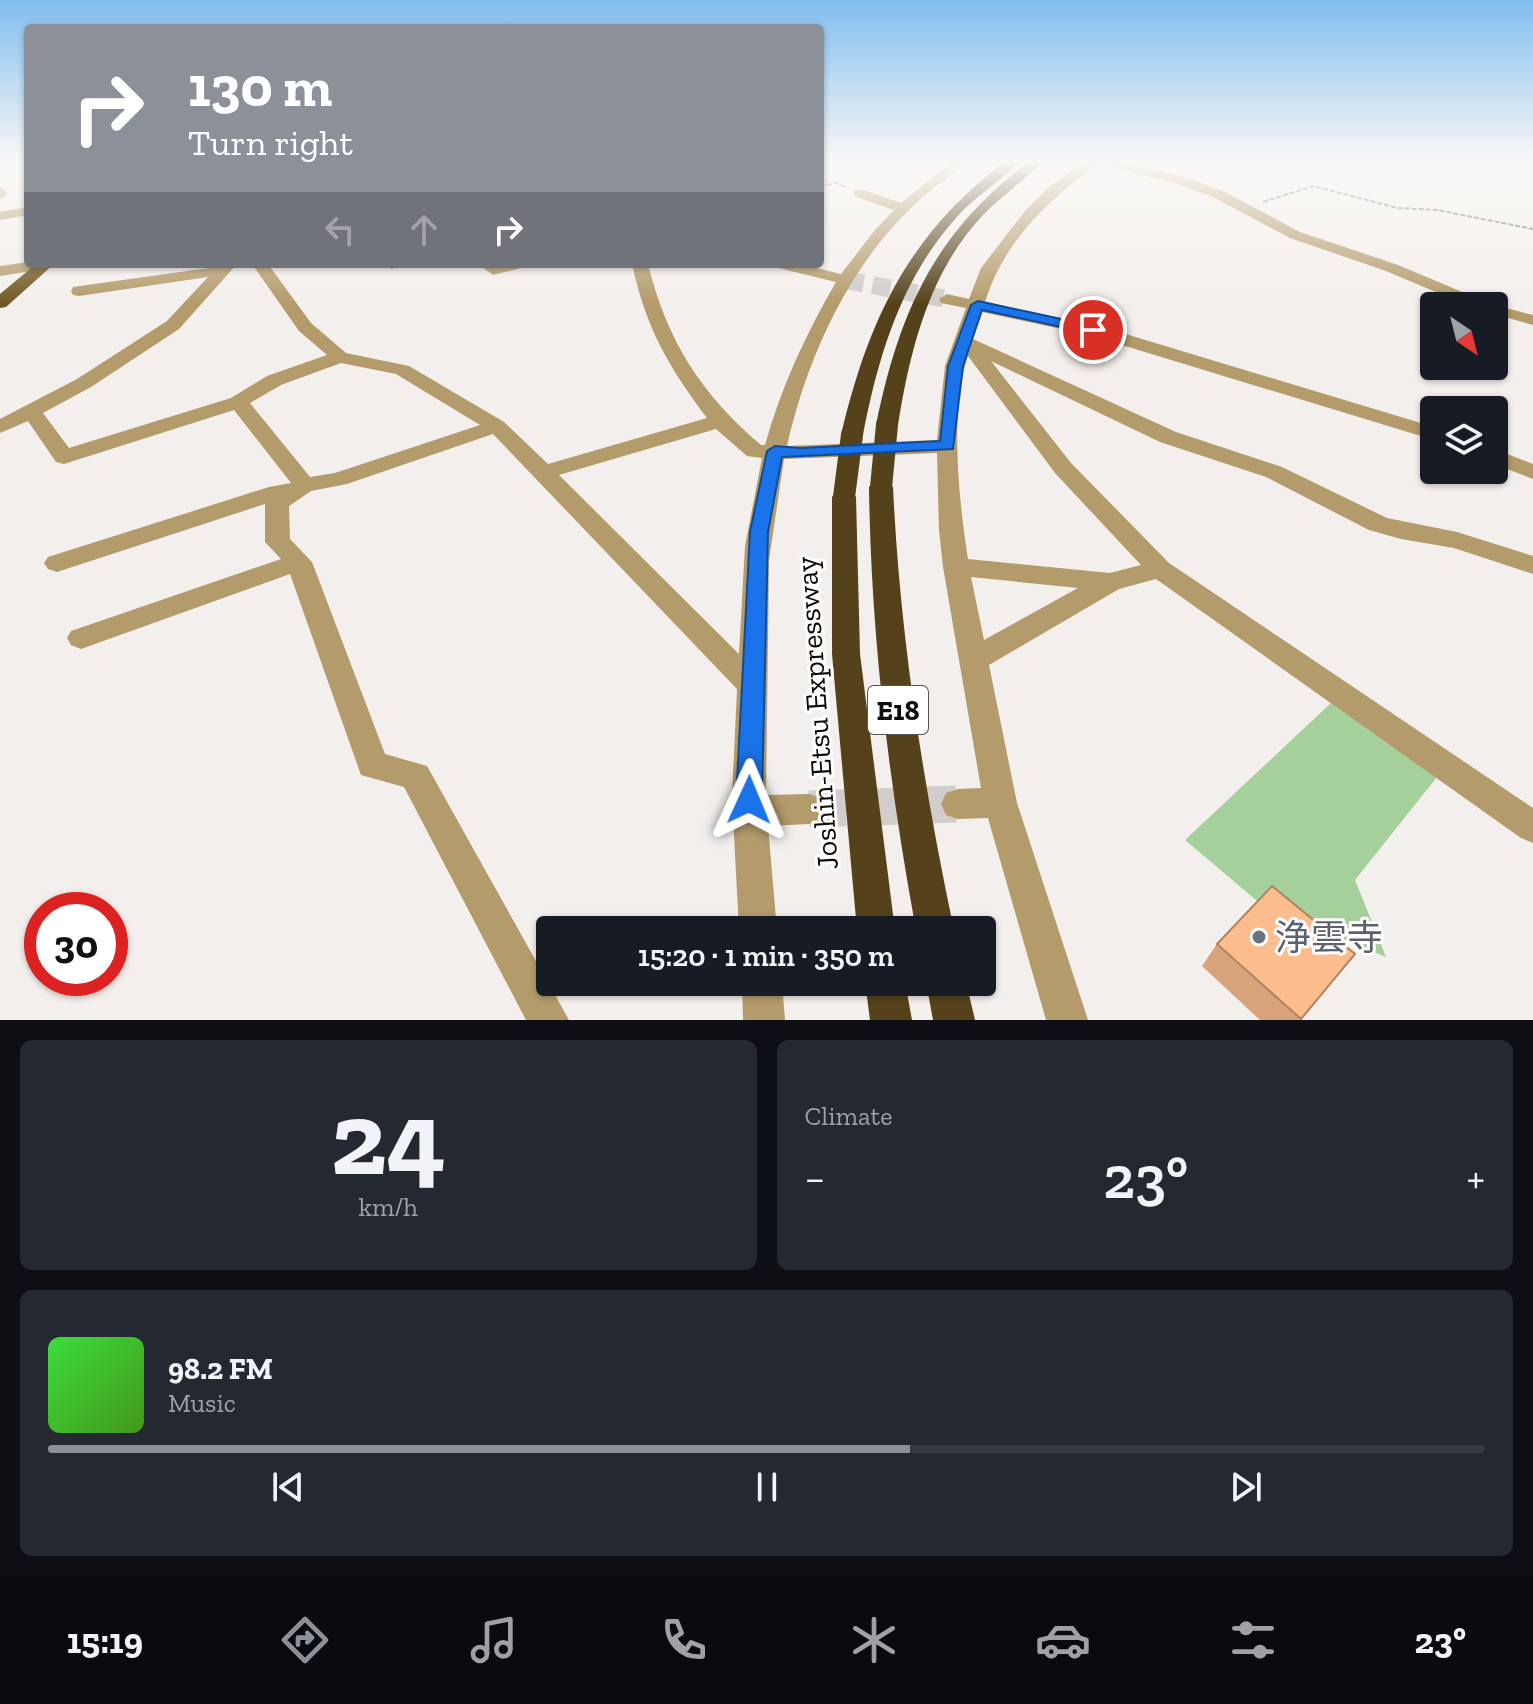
<!DOCTYPE html>
<meta charset="utf-8">
<style>
body{margin:0;font-family:"Zilla Slab","Noto Sans JP",serif;background:#242831;color:#f1f3f6;height:100vh;display:flex;flex-direction:column;font-size:30px;white-space:nowrap}
*{box-sizing:border-box;margin:0}
p{font-size:26px;color:#9ea1a6}
.icon{flex:none;width:44px;height:44px;fill:none;stroke:currentColor;stroke-width:2;stroke-linecap:round;stroke-linejoin:round}
.map{position:relative;height:1020px;overflow:hidden}
.panel{display:flex;flex-direction:column;gap:20px;padding:20px;background:#0d0f14;flex:1}
.panel>*{flex:none}
.hud{position:absolute;left:24px;top:24px;width:800px;height:244px;border-radius:8px;box-shadow:0 2px 6px #0004;background:#8c9099;color:#fff;overflow:hidden}
.needle{width:52px;rotate:145deg}
.controls{position:absolute;left:1420px;top:292px;display:grid;gap:16px}
.controls a{display:grid;place-items:center;width:88px;height:88px;border-radius:8px;background:#171b24;box-shadow:0 2px 6px #0004;font-size:40px}
.speed{position:absolute;left:24px;top:892px;display:flex;gap:16px;font-size:40px;font-weight:700;text-align:center}
.speed>*{display:grid;place-content:center;width:104px;height:104px;border-radius:50%;background:#171b24;box-shadow:0 2px 6px #0004;line-height:1}
.speed .limit{border:12px solid #d22;background:#fff;color:#111}
.pin{position:absolute;display:grid;place-items:center;width:68px;height:68px;color:#fff;margin:-34px;border:4px solid #fff;border-radius:50%;box-shadow:0 2px 8px #0007}
.me{position:absolute;width:88px;margin:-44px;rotate:1deg;stroke-linejoin:round;filter:drop-shadow(0 0 6px #0008)}
.turn{display:flex;align-items:center;gap:28px;height:168px;padding:0 32px;font-size:36px}
.turn .icon{width:104px;height:104px;stroke-width:2.5}
.turn b{display:block;font-size:56px;line-height:68px}
.lanes{display:flex;align-items:center;height:76px;padding:0 32px;background:#0003;justify-content:center;gap:40px;direction:ltr}
.lanes .off{opacity:.35}
.big{font-size:60px;font-weight:600;line-height:1.1}
.panel .card{flex:1;display:flex;flex-direction:column;justify-content:center;gap:12px;min-width:0;padding:0 28px;border-radius:12px;background:#242831}
.panel .dial{align-items:center;gap:0}
.dial b{font-size:104px;line-height:1}
.song{display:flex;align-items:center;gap:24px}
.cover{width:96px;height:96px;border-radius:12px;background:linear-gradient(135deg,hsl(120 70% 55%),hsl(100 70% 35%))}
.played{height:8px;border-radius:4px;background:linear-gradient(90deg,#8c9099 60%,#363941 60%)}
.keys{display:flex;justify-content:space-around;direction:ltr}
.heat{display:flex;justify-content:space-between;align-items:center;font-size:44px;direction:ltr}
.panel .tiles{flex:1;display:grid;gap:20px;grid-template-columns:1fr 1fr}
.card:last-child{grid-column:span 2}
.trip{position:absolute;left:536px;top:916px;width:460px;height:80px;border-radius:8px;background:#171b24;box-shadow:0 2px 6px #0004;font-weight:600;line-height:80px;text-align:center}
.tabs{display:flex;height:128px;justify-content:space-around;align-items:center;background:#090b0e;color:#9ea1a6}
.tabs .icon{width:56px;height:56px}
.tabs .active{color:#8c9099}
.tabs b{font-size:36px;color:#f1f3f6}
.map>svg:first-child{display:block}
.green{fill:#a5cf9b}
.lines{fill:none;stroke-linecap:round;stroke-linejoin:round}
.minor-tunnel-far1{stroke:#d1cdca;stroke-width:18;stroke-dasharray:18 9;stroke-linecap:butt}
.minor-tunnel{stroke:#d1cdca;stroke-width:37;stroke-dasharray:37 18;stroke-linecap:butt}
.path{stroke:#7d7a78;stroke-width:2;stroke-dasharray:5 2;stroke-linecap:butt}
.minor{fill:#b49b6c;fill-rule:evenodd}
.major{fill:#725822;fill-rule:evenodd}
.highway{fill:#55421a;fill-rule:evenodd}
.highway-bridge{stroke:#55421a;stroke-width:22}
.wall{fill:#d8a27a}
.building{fill:#fbbc8e;stroke:#b08463;stroke-width:2}
.route{fill:#1a73e8;stroke:#114b97;stroke-width:2}
.worship-dot{fill:#6b7280;stroke:#fff;stroke-width:3}
.labels{text-anchor:middle;stroke-width:6;stroke-linejoin:round;paint-order:stroke}
.shield{fill:#fff;stroke:#565554;stroke-width:2}
.shield-label{font-size:28px;font-weight:bold;fill:#0e0c0b}
.street-label{font-size:30px;fill:#0e0c0b;stroke:#fff}
.near-worship-label{font-size:36px;fill:#5b616d;stroke:#fff;text-anchor:start}
</style>
<div class="map">
<svg width="1533" height="1020" viewBox="0 0 1533 1020">
<rect width="100%" height="100%" fill="#f3efec"/>
<polygon class="green" points="1331,703 1437,777 1355,880 1386,957 1262,905 1185,840"/>
<g class="lines">
<polyline class="minor-tunnel-far1" points="846,280 947,299"/>
<polyline class="minor-tunnel" points="809,809 958,804"/>
<g class="path">
<polyline points="820,186 835,183 846,187"/>
<polyline points="1263,202 1313,186 1398,208 1437,210 1533,229"/>
</g>
<g class="minor">
<path d="M953,161h14c-13,13 -29,23 -43,35 -14,12 -27,26 -39,40 -49,59 -81,135 -98,210l150,-6 8,-74 21,-58 -25,-5 -2,-4 8,-5 22,5 12,-31 44,-57 25,-25 36,-25h30l68,16 39,14 77,41 98,33 93,39 42,11v10l-39,-11v-8h-25l-83,-35 -96,-33 -77,-41 -38,-14 -77,-19c-51,37 -94,77 -113,138l114,24 335,101v13l-345,-105 -107,-23 -9,27 203,93 106,35 105,51 70,14 76,24v18l-79,-26 -53,-9 -32,-9 -103,-53 -106,-35 -169,-81 80,102 98,100 364,245v35l-12,-5 -365,-259 -37,10 -130,76 28,138 71,217h-42l-58,-202 -30,1 -12,-4 -5,-11 5,-11 12,-4 23,-1 -38,-221 -4,-37 -2,-77 -153,6 -15,101 -3,235 43,-1 12,4 5,11 -5,11 -12,4 -41,2 9,104h-38l-7,-133 5,-108 -244,-255 -146,50 -36,7 -22,15 1,33 22,23 73,192 42,12 142,254h-43l-122,-233 -43,-12 -71,-201 -209,75 -10,-4 -4,-7 4,-7 210,-72 -16,-17v-38l-208,68 -9,-3 -4,-6 4,-6 221,-70 22,-4 -57,-73 -170,54 -8,-2 -28,-41 -28,12v-14l77,-40 90,-58 41,-44 -129,19 -6,-1 -2,-4 2,-4 164,-23 -58,65 -88,58 -48,26 26,35 162,-50 36,-22 60,-21 -28,-24 -47,-67h16l43,59 35,30 63,13 95,56 44,42 159,-46c-39,-52 -61,-90 -75,-154h16c19,77 53,130 113,181h4c16,-58 41,-111 71,-163l-62,-15 -2,-3h28l41,10 34,-44 19,-20 -40,-14v-6h10l37,13zM968,356l87,117 86,92 -31,8 -142,-14c-9,-58 -19,-146 0,-203zM341,363l55,11 84,51 -145,48 -25,4 -60,-74 31,-18zM716,429l31,27 15,2 -17,88 -6,108 -180,-179zM971,577l107,11 -94,52z"/>
<polygon points="0,188 5,189 7,195 0,199"/>
<polygon points="28,207 28,215 0,220 0,212"/>
<polygon points="28,262 53,264 45,269 0,276 0,266"/>
<polygon points="380,264 400,264 392,269"/>
<polygon points="478,264 527,264 525,267 493,275"/>
<polygon points="1494,449 1533,464 1533,479 1494,464"/>
<polygon points="742,982 782,982 785,1020 743,1020"/>
</g>
<polygon class="major" points="36,264 54,264 6,307 0,308 0,294"/>
<g class="highway">
<path d="M1006,161h14c-20,21 -45,35 -64,57 -55,61 -78,139 -93,217l-3,5h-16l-3,-5c27,-115 68,-202 165,-274z"/>
<path d="M1030,161h14c-19,19 -42,34 -61,54 -54,57 -73,135 -85,210l-4,4h-14l-4,-4c23,-113 59,-194 154,-264z"/>
<path d="M881,480l8,2 4,5c7,150 30,296 61,443h-38c-27,-147 -45,-293 -47,-443l4,-5z"/>
<polygon points="844,490 852,492 856,497 860,654 895,930 857,930 832,654 832,497 836,492"/>
<polygon points="865,982 905,982 912,1020 870,1020"/>
<polygon points="926,982 966,982 975,1020 933,1020"/>
</g>
<g class="highway-bridge">
<polyline points="881,487 887,425"/>
<polyline points="844,497 852,435"/>
</g>
</g>
<polygon class="wall" points="1217,944 1355,954 1300,1020 1260,1020 1202,966"/>
<polygon class="building" points="1272,886 1355,954 1301,1019 1217,944"/>
<linearGradient id="sky" x2="0" y2="1"><stop stop-color="#81bdef"/><stop offset="0.53" stop-color="#faf8f6"/><stop offset="1" stop-color="#faf8f6" stop-opacity="0"/></linearGradient>
<rect width="1533" height="304" fill="url(#sky)"/>
<polygon class="route" points="978,301 1093,326 1100,330 1093,334 982,310 963,366 953,449 782,457 768,532 762,800 758,808 749,811 740,808 736,800 750,532 767,451 775,446 801,448 940,441 948,366 971,305"/>
<circle class="worship-dot" cx="1259" cy="937" r="8"/>
<g class="labels">
<rect class="shield" x="868" y="686" width="60" height="48" rx="6"/>
<g class="shield-label">
<text x="898" y="720">E18</text>
</g>
<g class="street-label">
<text transform="translate(817 713) rotate(-94)" y="10">Joshin-Etsu Expressway</text>
</g>
<g class="near-worship-label">
<text x="1275" y="950">浄雲寺</text>
</g>
</g>
</svg>
<div class="controls">
<a><svg class="needle" viewBox="-14 -14 28 28"><path d="M0-13l5 13h-10z" fill="#e53935"/><path d="M0 13l5-13h-10z" fill="#9ea1a6"/></svg></a>
<a><svg class="icon" aria-label="layers" viewBox="0 0 24 24"><path d="M12 4l9 5-9 5-9-5zM3 14l9 5 9-5"/></svg></a>
</div>
<div class="speed"><div class="limit">30</div></div>
<div class="pin" style="left:1093px;top:330px;background:#d93025"><svg class="icon" aria-label="arrive" viewBox="0 0 24 24"><path d="M6 21V4h12l-3 4 3 4H6"/></svg></div>
<svg class="me" style="left:749px;top:800px" viewBox="-20 -20 40 40"><path d="M0-17L14 15 0 8-14 15z" fill="#1a73e8" stroke="#fff" stroke-width="4"/></svg>
<div class="trip">15:20 · 1 min · 350 m</div>
<div class="hud">
<div class="turn"><svg class="icon" aria-label="right" viewBox="0 0 24 24"><path d="M7 20v-9h11M14 6l5 5-5 5"/></svg><div><b>130 m</b>Turn right</div></div>
<div class="lanes"><svg class="icon off" aria-label="left" viewBox="0 0 24 24"><path d="M17 20v-9H6M10 6l-5 5 5 5"/></svg><svg class="icon off" aria-label="ahead" viewBox="0 0 24 24"><path d="M12 20V5M6 11l6-6 6 6"/></svg><svg class="icon" aria-label="right" viewBox="0 0 24 24"><path d="M7 20v-9h11M14 6l5 5-5 5"/></svg></div>
</div>
</div>
<section class="panel">
<div class="tiles">
<div class="card dial"><b>24</b><p>km/h</p></div>
<div class="card"><p>Climate</p>
<div class="heat"><a>−</a><b class="big">23°</b><a>+</a></div>
</div>
<div class="card">
<div class="song"><i class="cover"></i><div><b>98.2 FM</b><p>Music</p></div></div>
<div class="played"></div>
<div class="keys"><svg class="icon" aria-label="previous" viewBox="0 0 24 24"><path d="M18 5L8 12l10 7zM5 5v14"/></svg><svg class="icon" aria-label="pause" viewBox="0 0 24 24"><path d="M8 5v14M16 5v14"/></svg><svg class="icon" aria-label="next" viewBox="0 0 24 24"><path d="M6 5l10 7-10 7zM19 5v14"/></svg></div>
</div>
</div>
</section>
<nav class="tabs">
<b>15:19</b>
<svg class="icon active" aria-label="directions" viewBox="0 0 24 24"><path d="M12 3l9 9-9 9-9-9zM9 14v-3h6M13 9l2 2-2 2"/></svg>
<svg class="icon" aria-label="music" viewBox="0 0 24 24"><path d="M9 18V5l10-2v13"/><circle cx="6" cy="18" r="3"/><circle cx="16" cy="16" r="3"/></svg>
<svg class="icon" aria-label="phone" viewBox="0 0 24 24"><path d="M5 4h4l2 5-3 2q2 4 5 5l2-3 5 2v4C11 20 4 13 5 4z"/></svg>
<svg class="icon" aria-label="climate" viewBox="0 0 24 24"><path d="M12 3v18M4 7l16 10M4 17L20 7"/></svg>
<svg class="icon" aria-label="car" viewBox="0 0 24 24"><path d="M5 17H2v-5l4-1 3-4h7l3 4 3 1v5h-3M9 17h6M6 11h13"/><circle cx="7" cy="17" r="2"/><circle cx="17" cy="17" r="2"/></svg>
<svg class="icon" aria-label="filters" viewBox="0 0 24 24"><path d="M4 7h16M4 17h16"/><circle cx="9" cy="7" r="2"/><circle cx="15" cy="17" r="2"/></svg>
<b>23°</b>
</nav>
